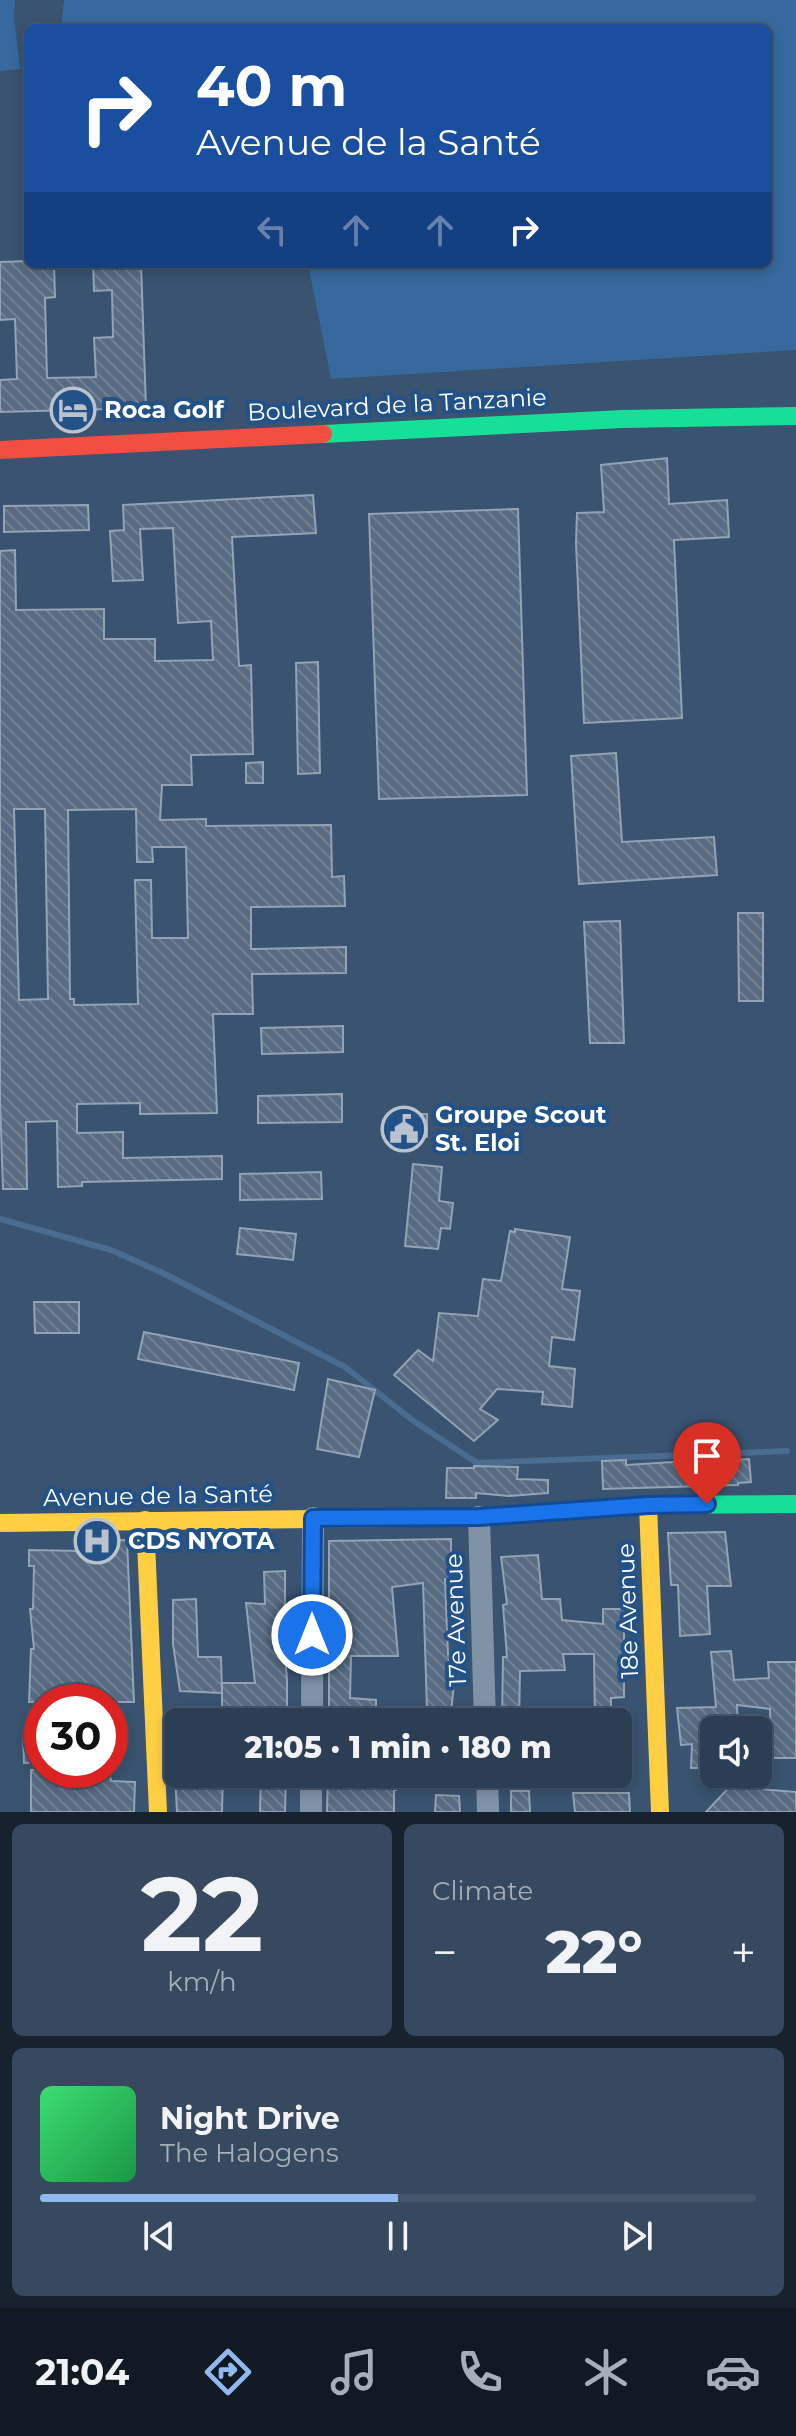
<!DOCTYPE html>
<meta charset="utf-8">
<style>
body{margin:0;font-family:Montserrat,sans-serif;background:#37495e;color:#f1f3f6;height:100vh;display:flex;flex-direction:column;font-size:30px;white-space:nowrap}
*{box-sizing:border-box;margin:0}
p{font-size:26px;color:#a6aeb8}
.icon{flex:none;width:44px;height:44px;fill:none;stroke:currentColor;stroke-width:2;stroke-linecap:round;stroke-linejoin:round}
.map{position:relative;height:1812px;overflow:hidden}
.sheet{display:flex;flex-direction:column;gap:12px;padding:12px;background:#18222e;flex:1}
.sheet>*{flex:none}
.banner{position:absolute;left:24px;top:24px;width:748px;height:244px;border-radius:12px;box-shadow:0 4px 12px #0003,0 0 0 2px #47576b;background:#1a4fa0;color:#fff;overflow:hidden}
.fabs{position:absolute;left:700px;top:1716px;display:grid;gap:16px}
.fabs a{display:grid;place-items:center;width:72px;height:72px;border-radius:12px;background:#2b3e54;box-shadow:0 4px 12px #0003,0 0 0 2px #47576b;font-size:40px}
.speed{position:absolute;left:24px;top:1684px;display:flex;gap:16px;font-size:40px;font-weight:700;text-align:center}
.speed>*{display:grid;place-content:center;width:104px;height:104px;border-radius:50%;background:#2b3e54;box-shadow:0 4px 12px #0003,0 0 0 2px #47576b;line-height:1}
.speed .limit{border:12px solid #d22;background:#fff;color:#111}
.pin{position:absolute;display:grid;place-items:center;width:68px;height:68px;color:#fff;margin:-82px -34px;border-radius:50% 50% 50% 0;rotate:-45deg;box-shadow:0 0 8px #0007}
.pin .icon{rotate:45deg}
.me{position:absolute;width:88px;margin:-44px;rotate:0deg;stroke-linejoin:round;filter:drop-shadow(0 0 6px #0008)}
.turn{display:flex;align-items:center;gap:28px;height:168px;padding:0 40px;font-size:36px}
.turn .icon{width:104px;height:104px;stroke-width:2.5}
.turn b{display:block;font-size:56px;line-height:68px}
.lanes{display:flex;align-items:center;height:76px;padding:0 40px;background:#0003;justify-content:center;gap:40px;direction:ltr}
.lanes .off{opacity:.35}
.big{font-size:60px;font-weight:800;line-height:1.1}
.sheet .widget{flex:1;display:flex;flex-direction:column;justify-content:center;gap:12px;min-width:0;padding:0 28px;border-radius:12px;background:#37495e}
.sheet .dial{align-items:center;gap:0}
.dial b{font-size:104px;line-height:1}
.song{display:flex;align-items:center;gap:24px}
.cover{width:96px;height:96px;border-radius:12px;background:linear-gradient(135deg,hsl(140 70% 55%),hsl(140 70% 35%))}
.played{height:8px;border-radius:4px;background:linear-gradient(90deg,#90b9f0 50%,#47576b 50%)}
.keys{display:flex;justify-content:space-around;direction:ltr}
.heat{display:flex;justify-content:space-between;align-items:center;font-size:44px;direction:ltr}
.sheet .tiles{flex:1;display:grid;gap:12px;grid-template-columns:1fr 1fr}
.widget:last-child{grid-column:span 2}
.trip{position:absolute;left:164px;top:1708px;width:468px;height:80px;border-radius:12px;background:#2b3e54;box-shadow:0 4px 12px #0003,0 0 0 2px #47576b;font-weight:800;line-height:80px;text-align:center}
.menu{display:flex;height:128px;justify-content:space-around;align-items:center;background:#111922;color:#a6aeb8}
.menu .icon{width:56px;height:56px}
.menu .on{color:#90b9f0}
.menu b{font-size:36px;color:#f1f3f6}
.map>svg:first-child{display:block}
.green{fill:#36699d}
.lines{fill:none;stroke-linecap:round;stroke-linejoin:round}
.stream{stroke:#4a6c91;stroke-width:6}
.building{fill:url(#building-back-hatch);stroke:#93a3b4;stroke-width:2;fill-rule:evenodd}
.street{stroke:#8092a6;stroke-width:22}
.fast{stroke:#16e098;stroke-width:18}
.slow{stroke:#ffcf43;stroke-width:18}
.jam{stroke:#f24e42;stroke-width:18}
.route-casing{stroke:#114b97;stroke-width:20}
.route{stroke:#1a73e8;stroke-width:14}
.labels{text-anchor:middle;stroke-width:8;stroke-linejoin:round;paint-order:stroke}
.street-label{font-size:24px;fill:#fff;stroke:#225287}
.poi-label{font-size:24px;font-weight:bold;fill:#fff;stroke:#225287;text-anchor:start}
</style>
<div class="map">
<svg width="796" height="1812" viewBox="0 0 796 1812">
<defs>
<pattern id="building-back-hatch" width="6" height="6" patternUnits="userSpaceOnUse" patternTransform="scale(2)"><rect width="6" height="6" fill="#576b82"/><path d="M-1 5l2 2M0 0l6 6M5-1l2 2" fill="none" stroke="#708195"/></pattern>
</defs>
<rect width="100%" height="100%" fill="#395370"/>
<g class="green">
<polygon points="0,0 15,0 14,18 20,69 0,71"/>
<polygon points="64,0 796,0 796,350 331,379 309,269 278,264 768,264 768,28 61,28"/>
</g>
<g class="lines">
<polyline class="stream" points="0,1219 111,1250 163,1273 345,1367 415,1422 477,1463 787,1451"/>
</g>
<g class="building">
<polygon points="28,261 28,264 54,264 55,297 45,298 47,378 96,377 94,338 113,337 112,290 94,291 93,264 141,264 146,408 0,412 0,380 17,379 15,319 0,320 0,262"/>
<polygon points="667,458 669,504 727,500 729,537 674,540 682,718 584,723 576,543 577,513 604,512 601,465"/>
<path d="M313,495l3,38 -84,4 7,129 12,-1 2,89 -62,1 1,30h-30l-2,35 46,-1v7l125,-1 1,52 12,-1 1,30 -94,1v42l95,-2v26l-94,1 1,40h-40l4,99 -77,1v-11l-63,1v29l46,-1v26l99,-2v23l-140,3v4l-24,1 -1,-66 -31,1 1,67h-24l-3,-89v-549l15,-1 1,60 88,-1v30h51v22l58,-1 -2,-39 -33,2 -5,-95 -33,1 3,51 -30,1 -3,-50 14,-1 -1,-25zM14,809h31l3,190 -29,1zM136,809l1,53h16l-1,-15h34l2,91h-36l-1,-58h-16l3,124 -64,1v-6h-4l-2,-189z"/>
<polygon points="88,505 89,530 4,532 4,506"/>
<polygon points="518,509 527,795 379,799 369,514"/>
<polygon points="318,662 320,773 298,774 296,663"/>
<polygon points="616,753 622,842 714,837 717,875 579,884 571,756"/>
<polygon points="263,762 263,783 246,783 246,763"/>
<polygon points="738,913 763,913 763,1001 739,1001"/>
<polygon points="620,921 624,1043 590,1043 584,922"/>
<polygon points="343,1026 343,1052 262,1054 261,1028"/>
<polygon points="342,1094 342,1122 258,1123 258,1096"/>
<rect x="394" y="1114" width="33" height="23"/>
<polygon points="413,1164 442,1167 439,1201 453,1203 450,1229 441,1228 438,1249 405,1246"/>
<polygon points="321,1172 322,1199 240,1200 240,1174"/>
<polygon points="240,1228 296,1234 293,1260 237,1254"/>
<polygon points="515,1229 570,1237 562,1289 580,1291 574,1340 552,1337 549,1366 575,1369 572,1407 542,1404 543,1392 497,1389 480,1409 498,1420 474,1441 394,1375 418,1350 433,1361 439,1313 478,1316 483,1279 501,1281 510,1231 515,1232"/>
<polygon points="34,1302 79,1302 79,1333 35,1333"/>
<polygon points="144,1332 299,1363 294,1390 138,1359"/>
<polygon points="328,1379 375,1390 359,1457 317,1449"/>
<polygon points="736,1458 736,1460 749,1459 751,1482 738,1483 738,1485 603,1489 602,1461 626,1460 626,1465"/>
<polygon points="474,1466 518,1467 517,1479 548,1480 548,1493 509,1496 476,1493 476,1498 446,1498 447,1468 474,1468"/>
<polygon points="725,1532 731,1586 707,1586 710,1634 680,1636 678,1585 671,1585 668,1533"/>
<polygon points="451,1539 451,1580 445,1579 448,1654 451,1674 455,1675 451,1712 427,1710 423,1583 392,1587 398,1656 351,1656 350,1698 376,1700 376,1722 329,1720 329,1541"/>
<polygon points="127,1540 134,1702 29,1702 31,1649 34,1649 30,1609 33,1609 34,1566 29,1566 29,1550 82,1551 82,1541"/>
<polygon points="538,1555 542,1599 560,1599 562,1620 603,1624 603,1609 624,1609 624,1697 611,1698 611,1722 595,1722 594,1654 563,1654 565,1670 520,1671 519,1722 502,1722 503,1657 507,1657 503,1605 507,1604 501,1557"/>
<polygon points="285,1571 285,1616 282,1617 287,1680 287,1722 257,1722 257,1719 222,1721 222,1693 180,1691 173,1644 173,1600 196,1599 198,1657 221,1657 222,1693 222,1683 255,1683 246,1603 265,1604 264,1572"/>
<polygon points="731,1651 734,1680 769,1678 768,1662 796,1662 796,1758 771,1758 770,1709 737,1705 738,1730 714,1730 714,1768 691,1768 692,1744 681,1745 677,1708 716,1707 711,1652"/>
<polygon points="23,1733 42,1733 42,1762 24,1763"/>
<polygon points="31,1770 109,1770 111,1781 135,1782 134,1812 31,1812"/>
<polygon points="175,1774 223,1774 222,1812 177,1812"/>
<polygon points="261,1774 286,1774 285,1812 260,1812"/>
<polygon points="328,1774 398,1774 396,1790 394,1790 394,1812 327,1812"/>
<polygon points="733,1783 758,1784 758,1789 796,1792 796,1812 706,1812"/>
<polygon points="511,1791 529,1791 530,1812 511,1812"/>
<polygon points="573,1793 629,1793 630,1812 575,1812"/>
<polygon points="436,1795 459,1796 460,1812 435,1812"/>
</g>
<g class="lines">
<g class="street">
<polyline points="479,1517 485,1722"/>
<polyline points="312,1722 313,1518"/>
<polyline points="487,1774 488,1812"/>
<polyline points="311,1812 311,1774"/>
</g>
<g class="fast">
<polyline points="323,434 622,419 796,416"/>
<polyline points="476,1517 648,1505 796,1504"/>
</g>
<g class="slow">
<polyline points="648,1505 660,1812"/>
<polyline points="145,1520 158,1812"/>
<polyline points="0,1523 476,1517"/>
</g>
<polyline class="jam" points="0,450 323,434"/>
</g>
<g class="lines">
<g class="route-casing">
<polyline id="route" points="312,1635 313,1518 479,1517 648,1505 707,1504"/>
</g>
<use href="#route" class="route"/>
</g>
<defs>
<g id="hotel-ring" transform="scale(2.3)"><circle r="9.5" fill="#225287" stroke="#bac3cd" stroke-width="1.5"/><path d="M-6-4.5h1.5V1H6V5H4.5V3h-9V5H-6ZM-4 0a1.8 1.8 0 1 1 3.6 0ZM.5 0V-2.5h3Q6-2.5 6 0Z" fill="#bac3cd"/></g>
<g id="civic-ring" transform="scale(2.3)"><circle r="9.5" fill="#225287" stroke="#bac3cd" stroke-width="1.5"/><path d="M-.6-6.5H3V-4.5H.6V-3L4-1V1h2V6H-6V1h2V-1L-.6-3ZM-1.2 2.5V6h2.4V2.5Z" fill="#bac3cd"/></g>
<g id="hospital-ring" transform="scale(2.3)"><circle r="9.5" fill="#225287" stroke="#bac3cd" stroke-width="1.5"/><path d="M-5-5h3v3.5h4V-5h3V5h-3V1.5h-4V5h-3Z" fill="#bac3cd"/></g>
</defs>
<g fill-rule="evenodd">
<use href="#hotel-ring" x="73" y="410"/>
<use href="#civic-ring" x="404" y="1129"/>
<use href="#hospital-ring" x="97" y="1541"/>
</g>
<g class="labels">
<g class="street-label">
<text transform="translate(397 405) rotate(-3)" y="8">Boulevard de la Tanzanie</text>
<text transform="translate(158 1496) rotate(-1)" y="8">Avenue de la Santé</text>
<text transform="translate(628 1611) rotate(-92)" y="8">18e Avenue</text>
<text transform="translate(456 1620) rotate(-92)" y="8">17e Avenue</text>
</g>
<g class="poi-label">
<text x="104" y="418">Roca Golf</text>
<text x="435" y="1123">Groupe Scout<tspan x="435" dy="28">St. Eloi</tspan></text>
<text x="128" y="1549">CDS NYOTA</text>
</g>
</g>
</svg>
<div class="fabs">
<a><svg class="icon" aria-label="sound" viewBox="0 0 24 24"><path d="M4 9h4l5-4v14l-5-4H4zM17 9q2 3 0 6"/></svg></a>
</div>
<div class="speed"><div class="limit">30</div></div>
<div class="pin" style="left:707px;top:1504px;background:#d93025"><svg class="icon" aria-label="arrive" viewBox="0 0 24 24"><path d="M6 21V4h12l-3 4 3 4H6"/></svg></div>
<svg class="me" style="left:312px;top:1635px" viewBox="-20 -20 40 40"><circle r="17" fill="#1a73e8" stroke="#fff" stroke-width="3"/><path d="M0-11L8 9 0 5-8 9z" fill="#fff"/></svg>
<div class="trip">21:05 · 1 min · 180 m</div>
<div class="banner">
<div class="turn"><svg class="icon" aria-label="right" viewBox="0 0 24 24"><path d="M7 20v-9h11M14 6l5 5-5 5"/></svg><div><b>40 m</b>Avenue de la Santé</div></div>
<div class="lanes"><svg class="icon off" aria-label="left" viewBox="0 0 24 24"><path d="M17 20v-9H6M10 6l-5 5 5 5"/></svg><svg class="icon off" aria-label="ahead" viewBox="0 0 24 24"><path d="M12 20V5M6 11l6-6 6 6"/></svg><svg class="icon off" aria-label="ahead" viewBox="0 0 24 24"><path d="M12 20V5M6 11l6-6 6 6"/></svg><svg class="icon" aria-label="right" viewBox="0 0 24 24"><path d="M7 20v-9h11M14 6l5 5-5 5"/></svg></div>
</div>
</div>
<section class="sheet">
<div class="tiles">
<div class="widget dial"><b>22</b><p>km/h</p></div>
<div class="widget"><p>Climate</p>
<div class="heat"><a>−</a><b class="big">22°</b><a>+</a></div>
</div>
<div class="widget">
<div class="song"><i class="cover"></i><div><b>Night Drive</b><p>The Halogens</p></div></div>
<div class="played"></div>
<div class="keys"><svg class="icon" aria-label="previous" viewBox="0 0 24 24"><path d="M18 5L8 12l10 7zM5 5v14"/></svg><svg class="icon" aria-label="pause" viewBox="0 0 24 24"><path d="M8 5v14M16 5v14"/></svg><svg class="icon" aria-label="next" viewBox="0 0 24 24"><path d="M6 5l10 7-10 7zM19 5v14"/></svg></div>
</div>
</div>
</section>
<nav class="menu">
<b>21:04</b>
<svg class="icon on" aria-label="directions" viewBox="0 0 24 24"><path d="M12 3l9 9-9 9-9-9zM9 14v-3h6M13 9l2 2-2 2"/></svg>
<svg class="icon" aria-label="music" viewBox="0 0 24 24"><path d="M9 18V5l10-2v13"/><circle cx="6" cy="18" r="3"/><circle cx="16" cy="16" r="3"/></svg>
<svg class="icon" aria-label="phone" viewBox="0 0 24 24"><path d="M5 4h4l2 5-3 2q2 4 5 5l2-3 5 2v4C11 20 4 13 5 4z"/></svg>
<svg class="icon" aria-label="climate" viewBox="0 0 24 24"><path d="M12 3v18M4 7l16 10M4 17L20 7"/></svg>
<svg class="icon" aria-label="car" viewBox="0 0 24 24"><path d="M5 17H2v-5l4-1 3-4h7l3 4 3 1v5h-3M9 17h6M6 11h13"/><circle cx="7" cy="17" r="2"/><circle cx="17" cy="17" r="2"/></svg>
</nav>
